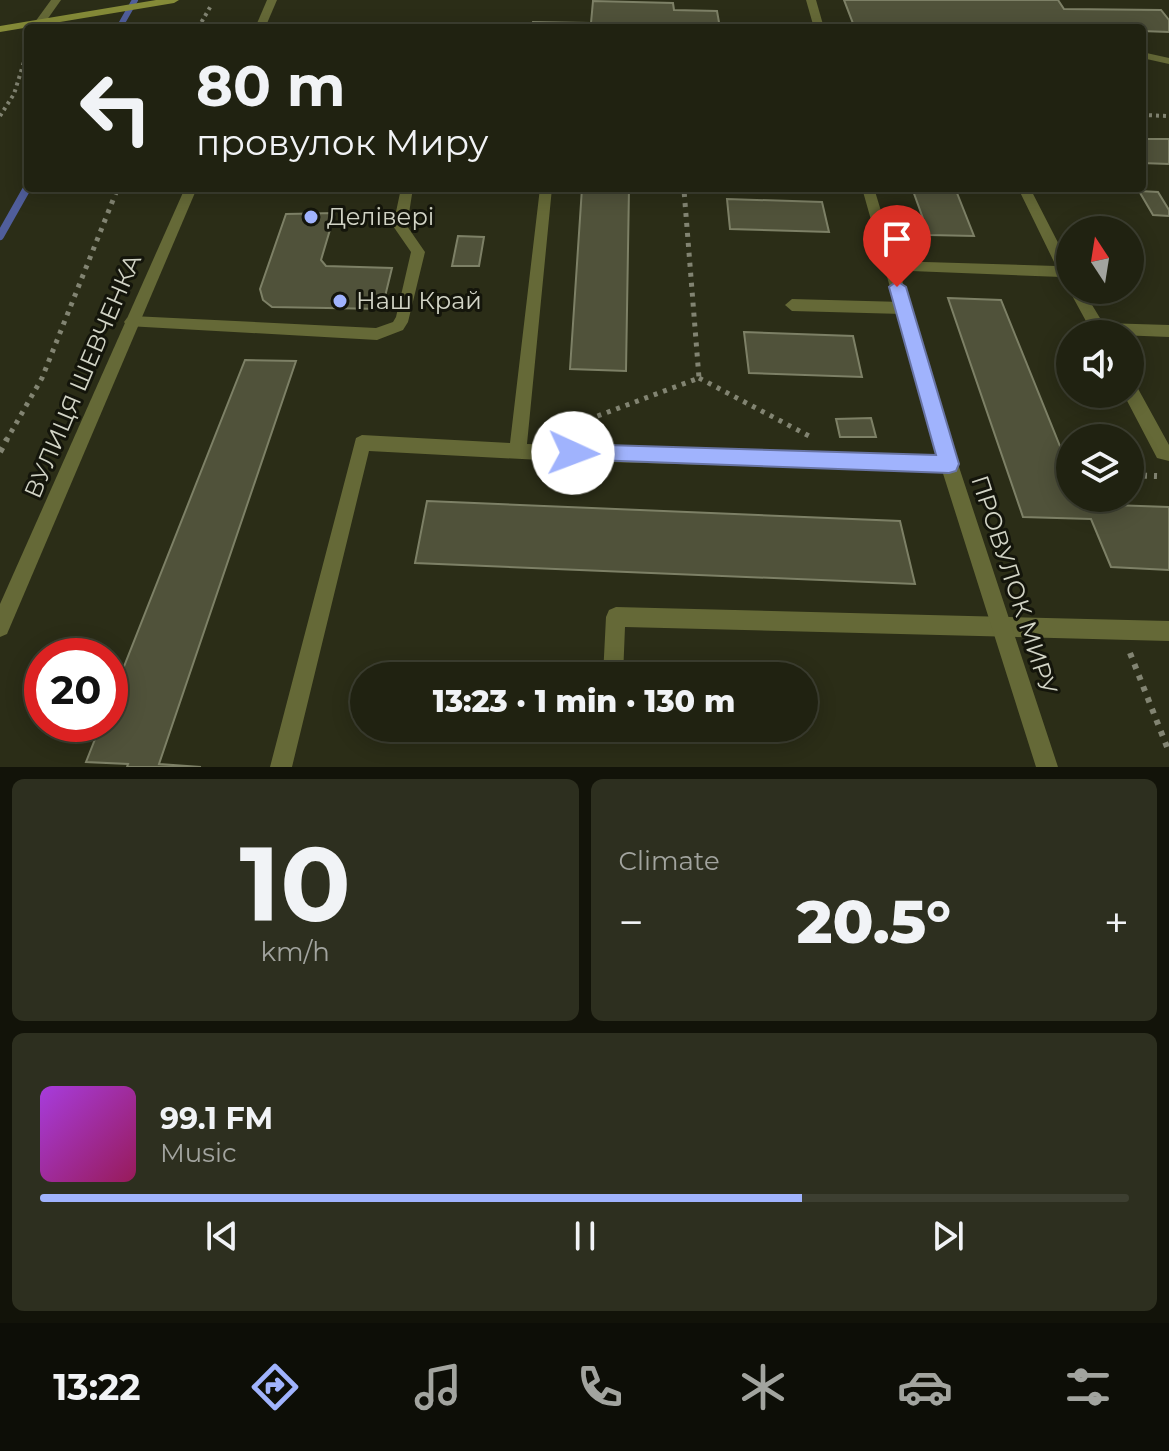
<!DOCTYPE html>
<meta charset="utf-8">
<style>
body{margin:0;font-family:Montserrat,sans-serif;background:#2d2f1f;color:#f1f3f6;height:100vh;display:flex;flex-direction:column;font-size:30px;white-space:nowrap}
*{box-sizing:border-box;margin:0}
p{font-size:26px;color:#a2a49f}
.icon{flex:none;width:44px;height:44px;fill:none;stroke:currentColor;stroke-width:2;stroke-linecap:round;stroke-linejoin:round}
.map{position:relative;height:767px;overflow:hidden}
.sheet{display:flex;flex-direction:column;gap:12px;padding:12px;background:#121309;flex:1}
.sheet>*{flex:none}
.banner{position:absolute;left:24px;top:24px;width:1122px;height:168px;border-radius:8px;box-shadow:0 4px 20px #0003,0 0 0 2px #3d3f31;background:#202211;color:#f1f3f6;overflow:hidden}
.needle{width:52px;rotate:348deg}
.tools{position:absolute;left:1056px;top:216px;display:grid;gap:16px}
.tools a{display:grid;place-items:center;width:88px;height:88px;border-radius:50%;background:#202211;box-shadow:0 4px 20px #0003,0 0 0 2px #3d3f31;font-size:40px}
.speed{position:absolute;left:24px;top:638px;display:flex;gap:16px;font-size:40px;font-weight:700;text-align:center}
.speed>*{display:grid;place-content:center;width:104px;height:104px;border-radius:50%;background:#202211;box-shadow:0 4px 20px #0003,0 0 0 2px #3d3f31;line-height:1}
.speed .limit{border:12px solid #d22;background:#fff;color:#111}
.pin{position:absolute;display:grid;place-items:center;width:68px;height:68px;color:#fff;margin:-82px -34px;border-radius:50% 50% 50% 0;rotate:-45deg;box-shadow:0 0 8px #0007}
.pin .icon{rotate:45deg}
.me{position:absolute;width:88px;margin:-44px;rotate:92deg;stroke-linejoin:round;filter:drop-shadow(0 0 6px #0008)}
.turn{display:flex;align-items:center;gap:28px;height:168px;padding:0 40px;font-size:36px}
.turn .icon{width:104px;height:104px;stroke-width:2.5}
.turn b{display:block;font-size:56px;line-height:68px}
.big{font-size:60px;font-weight:800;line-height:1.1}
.sheet .widget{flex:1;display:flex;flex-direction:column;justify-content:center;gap:12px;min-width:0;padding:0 28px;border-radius:12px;background:#2d2f1f}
.sheet .dial{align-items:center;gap:0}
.dial b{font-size:104px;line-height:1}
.song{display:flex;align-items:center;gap:24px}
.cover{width:96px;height:96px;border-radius:12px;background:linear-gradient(135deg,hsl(280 70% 55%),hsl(330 70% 35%))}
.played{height:8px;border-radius:4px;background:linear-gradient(90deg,#a0b3fd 70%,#3d3f31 70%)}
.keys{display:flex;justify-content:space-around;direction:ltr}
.heat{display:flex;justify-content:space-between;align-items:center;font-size:44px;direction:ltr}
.sheet .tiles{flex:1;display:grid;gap:12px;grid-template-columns:1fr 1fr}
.widget:last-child{grid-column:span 2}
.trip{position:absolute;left:350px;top:662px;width:468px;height:80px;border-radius:40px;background:#202211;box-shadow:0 4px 20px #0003,0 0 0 2px #3d3f31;font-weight:800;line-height:80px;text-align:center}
.menu{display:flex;height:128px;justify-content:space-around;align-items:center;background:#0d0e07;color:#a2a49f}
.menu .icon{width:56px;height:56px}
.menu .active{color:#a0b3fd}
.menu b{font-size:36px;color:#f1f3f6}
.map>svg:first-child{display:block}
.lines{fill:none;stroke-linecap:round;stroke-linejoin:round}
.stream-far1{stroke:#505e9b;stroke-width:6}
.stream{stroke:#505e9b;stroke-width:8}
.building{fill:#50523a;stroke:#7d8066;stroke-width:2}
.path-far2{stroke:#828472;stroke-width:4;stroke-dasharray:3 4;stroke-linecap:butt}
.path-far1{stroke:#828472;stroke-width:5;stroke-dasharray:4 6;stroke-linecap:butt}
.path{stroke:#828472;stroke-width:6;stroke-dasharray:5 7;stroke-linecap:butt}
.service{fill:#656937;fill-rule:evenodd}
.minor{fill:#656937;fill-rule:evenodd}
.tertiary{fill:#656937;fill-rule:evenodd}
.secondary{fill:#858b38;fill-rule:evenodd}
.route{fill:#a0b3fd;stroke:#6874a4;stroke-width:2}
.poi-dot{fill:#a0b3fd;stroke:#14150b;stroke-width:3}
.labels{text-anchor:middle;stroke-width:6;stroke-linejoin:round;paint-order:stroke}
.poi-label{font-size:24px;fill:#d2d4c6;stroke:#14150b;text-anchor:start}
.street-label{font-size:24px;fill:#d2d4c6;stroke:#14150b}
</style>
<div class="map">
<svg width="1169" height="767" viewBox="0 0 1169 767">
<rect width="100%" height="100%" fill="#2b2d17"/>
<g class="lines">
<g class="stream-far1">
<polyline points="119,28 135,0"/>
<polyline points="25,192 28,187"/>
</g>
<polyline class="stream" points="0,236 26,190"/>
</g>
<g class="building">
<polygon points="844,0 1058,0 1064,9 1161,10 1169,20 1169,32 1142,31 1142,28 854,26"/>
<polygon points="593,1 673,3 674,10 717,11 720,28 532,28 533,22 591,23"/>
<polygon points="1142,139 1169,139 1169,164 1142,163"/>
<polygon points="582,188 629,188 626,371 570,369"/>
<polygon points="912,188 955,188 974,236 929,235"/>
<polygon points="1139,191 1158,192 1169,210 1169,216 1153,215"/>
<polygon points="727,199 822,202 829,232 730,229"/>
<polygon points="335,213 321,260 326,266 392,268 382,309 272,307 263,300 260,289 286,214"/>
<polygon points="458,236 484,237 479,266 452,266"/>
<polygon points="948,298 1001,300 1070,471 1070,498 1081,498 1084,504 1169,507 1169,570 1111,567 1091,519 1023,517"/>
<polygon points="744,332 853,336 862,377 749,373"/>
<polygon points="245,360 296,361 159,764 201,767 127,767 128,764 86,762 101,724 110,724 110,702"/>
<polygon points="871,418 876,437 840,437 836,419"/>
<polygon points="427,501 900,521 915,584 415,563"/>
</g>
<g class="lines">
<g class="path-far2">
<polyline points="198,28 212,4"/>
<polyline points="1142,115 1169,116"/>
<polyline points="0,116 14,94 28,49"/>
<polyline points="684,188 684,192"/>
<polyline points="116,192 118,188"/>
</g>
<g class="path-far1">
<polyline points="699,378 811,437"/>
<polyline points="560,430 699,378 684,190"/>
<polyline points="6,441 42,378 117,190"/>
</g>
<g class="path">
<polyline points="0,452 7,439"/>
<polyline points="1130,475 1157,476"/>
<polyline points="1091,498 1091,505"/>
<polyline points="1130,653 1169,752"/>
</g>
<g class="service">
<polygon points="51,0 61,0 44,24 36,24 35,22"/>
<polygon points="1142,52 1169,58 1169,64 1142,58"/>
<polygon points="185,188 413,188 407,226 425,252 408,322 403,330 377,340 127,326 124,322 127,318 132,316 376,328 393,322 396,317 411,252 393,226 400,193 190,194 185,193"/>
<polygon points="540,188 552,188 527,444 949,456 955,458 958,464 955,470 949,472 541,460 369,451 292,767 270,767 356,438 362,435 510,443"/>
<polygon points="1018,188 1030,188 1070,266 1070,285 1065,284 1061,277 886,270 884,266 891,261 1056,266"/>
<polygon points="1070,288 1070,290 1083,290 1103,323 1169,325 1169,337 1093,334 1069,290"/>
<polygon points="792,299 903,302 910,308 903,314 792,311 785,305"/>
<polygon points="1130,383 1136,385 1169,445 1169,461 1157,458 1124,395 1130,394"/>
<polygon points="616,607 1169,621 1169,641 625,627 623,676 603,676 606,617 609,610"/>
</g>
<g class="minor">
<polygon points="806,0 816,0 824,28 814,28"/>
<polygon points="862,188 874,188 958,464 1058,767 1036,767 940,464"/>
</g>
<g class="tertiary">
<polygon points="267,0 277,0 265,28 255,28"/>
<polygon points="185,188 197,188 7,634 0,637 0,604"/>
</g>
<polygon class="secondary" points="156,0 179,0 174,3 0,32 0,26"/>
</g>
<polygon class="route" points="897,281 906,287 959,464 956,471 949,473 566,459 563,453 566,447 573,444 936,455 889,287"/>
<g class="poi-dot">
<circle cx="311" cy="217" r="8"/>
<circle cx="340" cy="301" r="8"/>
</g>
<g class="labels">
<g class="poi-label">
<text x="327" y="225">Делівері</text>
<text x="356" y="309">Наш Край</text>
</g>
<g class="street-label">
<text transform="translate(83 376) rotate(-67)" y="8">ВУЛИЦЯ ШЕВЧЕНКА</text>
<text transform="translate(1014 585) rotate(72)" y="8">ПРОВУЛОК МИРУ</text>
</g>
</g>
</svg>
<div class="tools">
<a><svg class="needle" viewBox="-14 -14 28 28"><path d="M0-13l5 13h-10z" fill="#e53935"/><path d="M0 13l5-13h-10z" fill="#a2a49f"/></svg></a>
<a><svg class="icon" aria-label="sound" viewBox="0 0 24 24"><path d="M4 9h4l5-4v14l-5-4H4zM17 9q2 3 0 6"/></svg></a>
<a><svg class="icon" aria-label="layers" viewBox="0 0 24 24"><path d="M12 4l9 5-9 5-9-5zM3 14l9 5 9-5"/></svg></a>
</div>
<div class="speed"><div class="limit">20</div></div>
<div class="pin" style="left:897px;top:287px;background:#d93025"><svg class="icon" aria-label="arrive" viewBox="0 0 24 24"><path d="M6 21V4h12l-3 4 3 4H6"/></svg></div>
<svg class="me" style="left:573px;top:453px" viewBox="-20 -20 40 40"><circle r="19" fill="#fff"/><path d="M0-13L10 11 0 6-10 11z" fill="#a0b3fd"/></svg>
<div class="trip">13:23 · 1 min · 130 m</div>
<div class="banner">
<div class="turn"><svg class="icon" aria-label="left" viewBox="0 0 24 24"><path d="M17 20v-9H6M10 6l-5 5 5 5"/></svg><div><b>80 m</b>провулок Миру</div></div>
</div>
</div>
<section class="sheet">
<div class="tiles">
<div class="widget dial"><b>10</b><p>km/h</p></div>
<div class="widget"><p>Climate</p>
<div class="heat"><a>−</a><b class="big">20.5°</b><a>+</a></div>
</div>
<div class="widget">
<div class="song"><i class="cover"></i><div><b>99.1 FM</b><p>Music</p></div></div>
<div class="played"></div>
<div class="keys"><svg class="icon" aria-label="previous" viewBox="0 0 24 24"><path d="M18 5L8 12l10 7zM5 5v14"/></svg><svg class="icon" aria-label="pause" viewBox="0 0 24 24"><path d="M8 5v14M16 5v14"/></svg><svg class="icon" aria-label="next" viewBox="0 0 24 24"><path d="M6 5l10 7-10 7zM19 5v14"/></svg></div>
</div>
</div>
</section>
<nav class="menu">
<b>13:22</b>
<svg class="icon active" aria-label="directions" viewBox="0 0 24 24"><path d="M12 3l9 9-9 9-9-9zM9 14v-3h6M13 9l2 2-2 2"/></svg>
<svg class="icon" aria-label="music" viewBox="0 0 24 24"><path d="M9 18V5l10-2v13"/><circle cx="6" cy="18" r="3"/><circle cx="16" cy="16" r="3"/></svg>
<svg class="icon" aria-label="phone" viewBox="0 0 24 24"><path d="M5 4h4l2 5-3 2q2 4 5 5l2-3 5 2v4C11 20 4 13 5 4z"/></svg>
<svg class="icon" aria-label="climate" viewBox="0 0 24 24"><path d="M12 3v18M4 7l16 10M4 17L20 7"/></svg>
<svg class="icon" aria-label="car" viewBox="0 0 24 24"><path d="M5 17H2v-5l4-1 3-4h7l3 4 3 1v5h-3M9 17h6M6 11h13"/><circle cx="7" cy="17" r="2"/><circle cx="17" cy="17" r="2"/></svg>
<svg class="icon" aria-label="filters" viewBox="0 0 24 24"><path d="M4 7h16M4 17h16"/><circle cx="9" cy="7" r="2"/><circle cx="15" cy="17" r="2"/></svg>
</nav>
